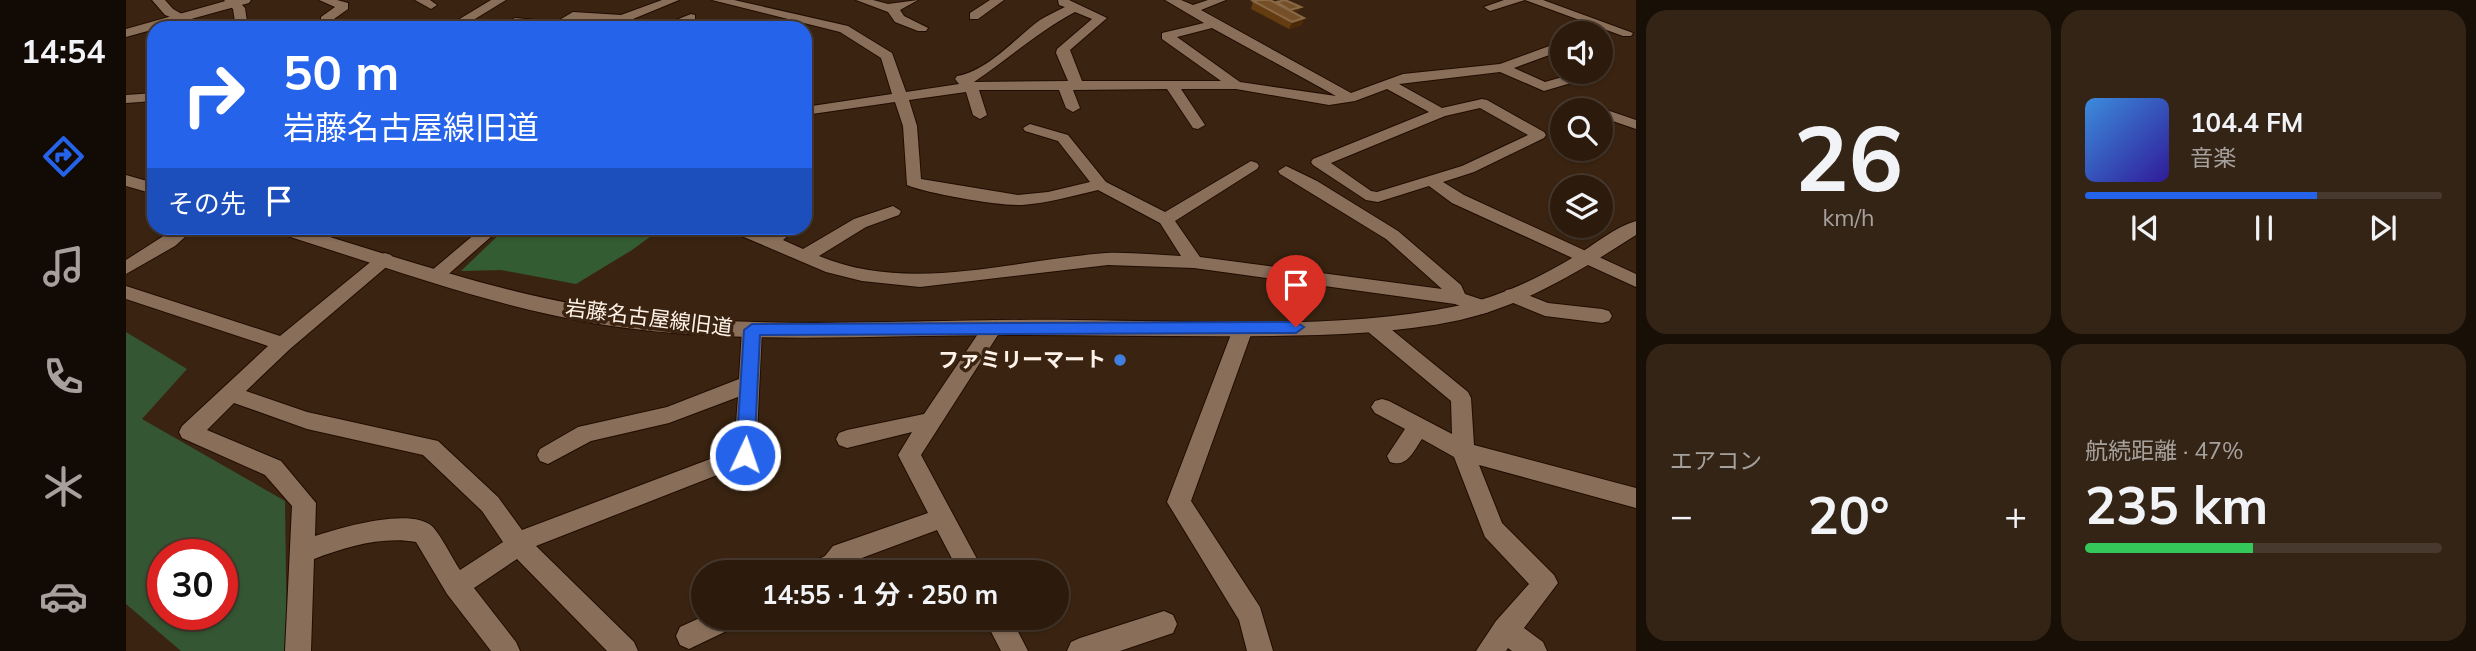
<!DOCTYPE html>
<html lang="ja">
<meta charset="utf-8">
<style>
body{margin:0;font-family:Mulish,"Noto Sans JP",sans-serif;background:#342416;color:#f1f3f6;height:100vh;display:flex;flex-direction:column;font-size:26px;white-space:nowrap}
*{box-sizing:border-box;margin:0}
p{font-size:23px;color:#a6a19d}
.icon{flex:none;width:38px;height:38px;fill:none;stroke:currentColor;stroke-width:2;stroke-linecap:round;stroke-linejoin:round}
.map{position:relative;flex:1;overflow:hidden}
.sheet{display:flex;flex-direction:column;gap:10px;padding:10px;background:#180f07;width:840px}
.sheet>*{flex:none}
.banner{position:absolute;left:21px;top:21px;width:665px;height:214px;border-radius:21px;box-shadow:0 2px 5px #0004,0 0 0 2px #48392e;background:#2563eb;color:#fff;overflow:hidden}
.fabs{position:absolute;left:1424px;top:21px;display:grid;gap:14px}
.fabs a{display:grid;place-items:center;width:63px;height:63px;border-radius:50%;background:#2c1b0d;box-shadow:0 2px 5px #0004,0 0 0 2px #48392e;font-size:35px}
.speed{position:absolute;left:21px;top:539px;display:flex;gap:14px;font-size:35px;font-weight:700;text-align:center}
.speed>*{display:grid;place-content:center;width:91px;height:91px;border-radius:50%;background:#2c1b0d;box-shadow:0 2px 5px #0004,0 0 0 2px #48392e;line-height:1}
.speed .limit{border:10px solid #d22;background:#fff;color:#111}
.pin{position:absolute;display:grid;place-items:center;width:60px;height:60px;color:#fff;margin:-72px -30px;border-radius:50% 50% 50% 0;rotate:-45deg;box-shadow:0 0 7px #0007}
.pin .icon{rotate:45deg}
.me{position:absolute;width:77px;margin:-38px;rotate:3deg;stroke-linejoin:round;filter:drop-shadow(0 0 5px #0008)}
.turn{display:flex;align-items:center;gap:24px;height:147px;padding:0 21px;font-size:32px}
.turn .icon{width:91px;height:91px;stroke-width:2.5}
.turn b{display:block;font-size:49px;line-height:60px}
.then{display:flex;align-items:center;height:66px;padding:0 21px;background:#0003;gap:14px;font-size:26px}
.big{font-size:52px;font-weight:700;line-height:1.1}
.sheet .tile{flex:1;display:flex;flex-direction:column;justify-content:center;gap:10px;min-width:0;padding:0 24px;border-radius:21px;background:#342416}
.sheet .dial{align-items:center;gap:0}
.dial b{font-size:91px;line-height:1}
.song{display:flex;align-items:center;gap:21px}
.cover{width:84px;height:84px;border-radius:10px;background:linear-gradient(135deg,hsl(210 70% 55%),hsl(250 70% 35%))}
.played{height:7px;border-radius:4px;background:linear-gradient(90deg,#2563eb 65%,#48392e 65%)}
.keys{display:flex;justify-content:space-around;direction:ltr}
.heat{display:flex;justify-content:space-between;align-items:center;font-size:38px;direction:ltr}
.charge{height:10px;border-radius:5px;background:linear-gradient(90deg,#34c759 47%,#48392e 0)}
.sheet .tiles{flex:1;display:grid;gap:10px;grid-template-columns:repeat(2,1fr)}
.trip{position:absolute;left:565px;top:560px;width:378px;height:70px;border-radius:35px;background:#2c1b0d;box-shadow:0 2px 5px #0004,0 0 0 2px #48392e;font-weight:700;line-height:70px;text-align:center}
main{display:flex;flex:1;min-height:0}
.tab-bar{display:flex;flex-direction:column;width:126px;justify-content:space-around;align-items:center;background:#120b05;color:#a6a19d}
.tab-bar .icon{width:49px;height:49px}
.tab-bar .on{color:#2563eb}
.tab-bar b{font-size:32px;color:#f1f3f6}
.map>svg:first-child{display:block}
.green{fill:#345632;fill-rule:evenodd}
.forest{fill:#345c32}
.lines{fill:none;stroke-linecap:round;stroke-linejoin:round}
.street-casing{stroke:#200c00;stroke-width:2}
.secondary-casing{stroke:#200c00;stroke-width:2}
.street{fill:#896f5a;fill-rule:evenodd}
.secondary{fill:#896f5a;fill-rule:evenodd}
.wall{fill:#643c11}
.shaded-wall{fill:#4c2a07}
.building{fill:#744f28;stroke:#8a6947;stroke-width:2}
.route{fill:#2563eb;stroke:#184099;stroke-width:2}
.shop-dot{fill:#3f7fe0;stroke:#3a2411;stroke-width:2.5}
.labels{text-anchor:middle;stroke-width:7;stroke-linejoin:round;paint-order:stroke}
.street-label{font-size:21px;fill:#fff3e9;stroke:#3a2411}
.poi-label{font-size:21px;font-weight:bold;fill:#fff3e9;stroke:#3a2411;text-anchor:end}
</style>
<main>
<nav class="tab-bar">
<b>14:54</b>
<svg class="icon on" aria-label="directions" viewBox="0 0 24 24"><path d="M12 3l9 9-9 9-9-9zM9 14v-3h6M13 9l2 2-2 2"/></svg>
<svg class="icon" aria-label="music" viewBox="0 0 24 24"><path d="M9 18V5l10-2v13"/><circle cx="6" cy="18" r="3"/><circle cx="16" cy="16" r="3"/></svg>
<svg class="icon" aria-label="phone" viewBox="0 0 24 24"><path d="M5 4h4l2 5-3 2q2 4 5 5l2-3 5 2v4C11 20 4 13 5 4z"/></svg>
<svg class="icon" aria-label="climate" viewBox="0 0 24 24"><path d="M12 3v18M4 7l16 10M4 17L20 7"/></svg>
<svg class="icon" aria-label="car" viewBox="0 0 24 24"><path d="M5 17H2v-5l4-1 3-4h7l3 4 3 1v5h-3M9 17h6M6 11h13"/><circle cx="7" cy="17" r="2"/><circle cx="17" cy="17" r="2"/></svg>
</nav>
<div class="map">
<svg width="1510" height="651" viewBox="0 0 1510 651">
<rect width="100%" height="100%" fill="#3a2411"/>
<path class="green" d="M0,332l61,37 -45,50 143,82 2,150h-106l-55,-47zM37,555h59v59h-59z"/>
<polygon class="forest" points="380,228 536,228 506,250 450,284 375,270 335,271"/>
<g class="lines">
<g class="street-casing">
<g id="street">
<polygon points="26,0 39,0 47,9 61,17 55,21 39,15"/>
<polygon points="98,0 111,0 119,8 122,28 110,28 107,9"/>
<polygon points="193,0 211,0 222,3 222,9 208,19 220,24 222,28 208,28 195,23 195,17 209,7"/>
<polygon points="289,0 304,0 311,5 305,9"/>
<polygon points="365,0 380,0 344,22 362,28 339,28 327,23"/>
<polygon points="536,0 553,0 507,19 525,28 450,20 438,28 372,28 389,18 430,22 447,12 495,15"/>
<path d="M586,0h22l114,26 44,27 14,39 53,-8 -4,-5 2,-3c32,-6 57,-37 83,-56 8,-5 17,-9 25,-13l-6,-2 -1,-5h11l38,18 -37,32 12,31h139l-59,-42v-6l42,-10 -39,-23h16l12,5 15,-5h18l-25,10 150,83 52,-19 97,-10 63,-23v9l-49,18 31,14 35,-10h20l-2,3 -54,16 -44,-19 -101,12 43,24 40,-9 5,1 57,32 2,3 -2,3 -70,34 -31,10 21,13 172,79v13l-184,-84 -23,-17 -51,16 -12,-2 -53,-35 -2,-3 2,-3 116,-47 -42,-23 -32,12 -26,4 -93,-16h-55l24,36 -7,4 -5,-1 -26,-39 -94,1 7,18 -7,4 -7,-4 -7,-18h-80l8,25 -7,4 -7,-4 -7,-23 -57,8 8,26 4,53 97,16 30,-3 42,-10 -32,-41 -33,-10 -2,-3 7,-4 38,11 38,47 59,30 86,-51 6,2 2,3 -2,3 -82,52 25,36 242,32 -56,-50 -106,-65 -2,-3 8,-5 31,15 81,50 63,54 4,9 24,8 2,5 -2,5 -7,2 -27,-10 -261,-36 -86,-3 -188,22 -58,-6 -36,-9 -94,-40 -3,-4h23l16,6 10,-6h19l-14,12 20,9 51,-30 39,-13 8,5 -2,4 -33,12 -47,29c91,38 193,4 287,-3 24,-1 50,2 75,3l-21,-33 -62,-33c-25,6 -50,13 -76,15 -23,1 -93,-11 -115,-20l-4,-59 -8,-24 -90,13v-8l87,-13 -11,-36 -41,-26zM949,12l17,7 -35,30 -1,4 12,28 -94,1c34,-23 65,-51 101,-70zM1086,28l124,68 -96,-14 -63,-45zM1354,108l48,27 -66,31 -85,26 -6,-1 -40,-28 114,-47z"/>
<polygon points="730,0 747,0 762,4 792,0 774,10 778,16 802,28 800,31 792,31 769,22 762,12"/>
<polygon points="864,0 878,0 852,19 844,19 844,13"/>
<polygon points="1378,0 1399,0 1364,11 1358,7"/>
<polygon points="1399,0 1417,0 1507,33 1505,36 1497,36"/>
<polygon points="565,14 569,15 569,21 548,28 530,28"/>
<polygon points="297,22 310,25 312,28 292,28 293,23"/>
<polygon points="28,93 28,101 0,103 0,95"/>
<polygon points="1475,108 1510,120 1510,129 1475,117 1475,110 1469,110"/>
<polygon points="50,228 69,228 49,246 0,274 0,260"/>
<polygon points="356,228 375,228 317,279 305,279 302,275 305,271"/>
<path d="M259,253l6,2 3,4 -3,4 -101,86 -44,42 61,21 131,29 60,56 24,33 212,-80 4,-53 -69,26 -78,18 -43,23 -8,-3 -3,-6 3,-6 38,-22 89,-20 72,-28 3,-49 3,-5h14l3,5 -6,125 -3,6 -217,85 98,96 4,9h-31l-90,-92 -43,29 42,54 4,9h-29l-44,-57 -31,-52c-34,-6 -70,5 -102,17l-3,92h-26l7,-145 -27,-31 -83,-37 -3,-6 3,-6 86,-80 -142,-47v-13l154,50 99,-81zM108,403l73,26 116,26 59,56 21,31 -43,28c-9,-14 -17,-31 -27,-43 -21,-21 -94,1 -118,9l1,-33 -35,-42 -74,-31z"/>
<polygon points="1387,289 1422,303 1476,309 1483,311 1486,316 1483,321 1476,323 1419,316 1380,300 1378,295 1380,290"/>
<path d="M1248,319l7,2 87,71 3,6 3,47 162,43v20l-157,-43 23,58 52,52 4,8 -34,45 19,14 4,9h-35l-4,-3 -2,3h-30l20,-30 33,-37 -44,-47 -31,-80 -32,-18c-9,13 -15,29 -32,23l-3,-6 18,-27 -30,-16 -4,-6 4,-6 7,-2 7,2 63,33 -1,-33 -84,-70 -3,-5 3,-5z"/>
<polygon points="867,320 874,322 877,327 795,455 858,572 833,572 811,530 725,562 716,572 680,572 683,564 699,556 707,546 802,513 772,455 786,432 721,448 713,445 710,439 713,433 721,430 798,414 860,322"/>
<polygon points="1117,322 1124,324 1127,329 1065,501 1134,607 1147,651 1121,651 1113,620 1041,502 1107,329 1110,324"/>
<polygon points="1038,611 1047,615 1051,624 1047,633 994,651 941,651 945,642 954,638"/>
<polygon points="578,616 578,618 613,618 609,627 563,649 554,645 550,636 554,627"/>
<polygon points="858,618 885,618 902,651 875,651"/>
</g>
</g>
<g class="secondary-casing">
<g id="secondary">
<polygon points="103,0 125,0 123,3 0,37 0,29"/>
<polygon points="0,175 28,183 28,194 0,186"/>
<path d="M1510,221v14c-56,36 -111,70 -176,85 -61,13 -126,15 -188,16 -82,1 -164,-1 -246,-1 -144,-1 -291,12 -434,-12 -108,-19 -212,-58 -317,-91l-2,-4h28c111,34 222,73 339,86 143,17 289,4 433,6 125,1 261,11 384,-14 43,-9 82,-28 120,-51 18,-11 38,-28 59,-34z"/>
</g>
</g>
<use href="#street" class="street"/>
<use href="#secondary" class="secondary"/>
</g>
<polygon class="wall" points="1127,1 1150,3 1173,11 1168,12 1176,25 1163,29 1125,9"/>
<g class="shaded-wall">
<polygon points="1175,7 1173,11 1162,14 1164,10"/>
<polygon points="1178,18 1176,25 1163,29 1166,22"/>
</g>
<g class="building">
<polygon points="1133,0 1144,0 1178,18 1166,22 1127,1"/>
<polygon points="1159,0 1175,7 1164,10 1151,2"/>
</g>
<polygon class="route" points="1170,322 1178,327 1170,333 634,335 628,455 626,460 619,463 613,460 610,455 618,330 626,324"/>
<circle class="shop-dot" cx="994" cy="360" r="7"/>
<g class="labels">
<g class="street-label">
<text transform="translate(523 318) rotate(7)" y="7">岩藤名古屋線旧道</text>
</g>
<g class="poi-label">
<text x="980" y="367">ファミリーマート</text>
</g>
</g>
</svg>
<div class="fabs">
<a><svg class="icon" aria-label="sound" viewBox="0 0 24 24"><path d="M4 9h4l5-4v14l-5-4H4zM17 9q2 3 0 6"/></svg></a>
<a><svg class="icon" aria-label="search" viewBox="0 0 24 24"><circle cx="10" cy="10" r="6"/><path d="M15 15l6 6"/></svg></a>
<a><svg class="icon" aria-label="layers" viewBox="0 0 24 24"><path d="M12 4l9 5-9 5-9-5zM3 14l9 5 9-5"/></svg></a>
</div>
<div class="speed"><div class="limit">30</div></div>
<div class="pin" style="left:1170px;top:327px;background:#d93025"><svg class="icon" aria-label="arrive" viewBox="0 0 24 24"><path d="M6 21V4h12l-3 4 3 4H6"/></svg></div>
<svg class="me" style="left:619px;top:455px" viewBox="-20 -20 40 40"><circle r="17" fill="#2563eb" stroke="#fff" stroke-width="3"/><path d="M0-11L8 9 0 5-8 9z" fill="#fff"/></svg>
<div class="trip">14:55 · 1 分 · 250 m</div>
<div class="banner">
<div class="turn"><svg class="icon" aria-label="right" viewBox="0 0 24 24"><path d="M7 20v-9h11M14 6l5 5-5 5"/></svg><div><b>50 m</b>岩藤名古屋線旧道</div></div>
<div class="then">その先<svg class="icon" aria-label="arrive" viewBox="0 0 24 24"><path d="M6 21V4h12l-3 4 3 4H6"/></svg></div>
</div>
</div>
<section class="sheet">
<div class="tiles">
<div class="tile dial"><b>26</b><p>km/h</p></div>
<div class="tile">
<div class="song"><i class="cover"></i><div><b>104.4 FM</b><p>音楽</p></div></div>
<div class="played"></div>
<div class="keys"><svg class="icon" aria-label="previous" viewBox="0 0 24 24"><path d="M18 5L8 12l10 7zM5 5v14"/></svg><svg class="icon" aria-label="pause" viewBox="0 0 24 24"><path d="M8 5v14M16 5v14"/></svg><svg class="icon" aria-label="next" viewBox="0 0 24 24"><path d="M6 5l10 7-10 7zM19 5v14"/></svg></div>
</div>
<div class="tile"><p>エアコン</p>
<div class="heat"><a>−</a><b class="big">20°</b><a>+</a></div>
</div>
<div class="tile"><p>航続距離 · 47%</p><b class="big">235 km</b><div class="charge"></div></div>
</div>
</section>
</main>
